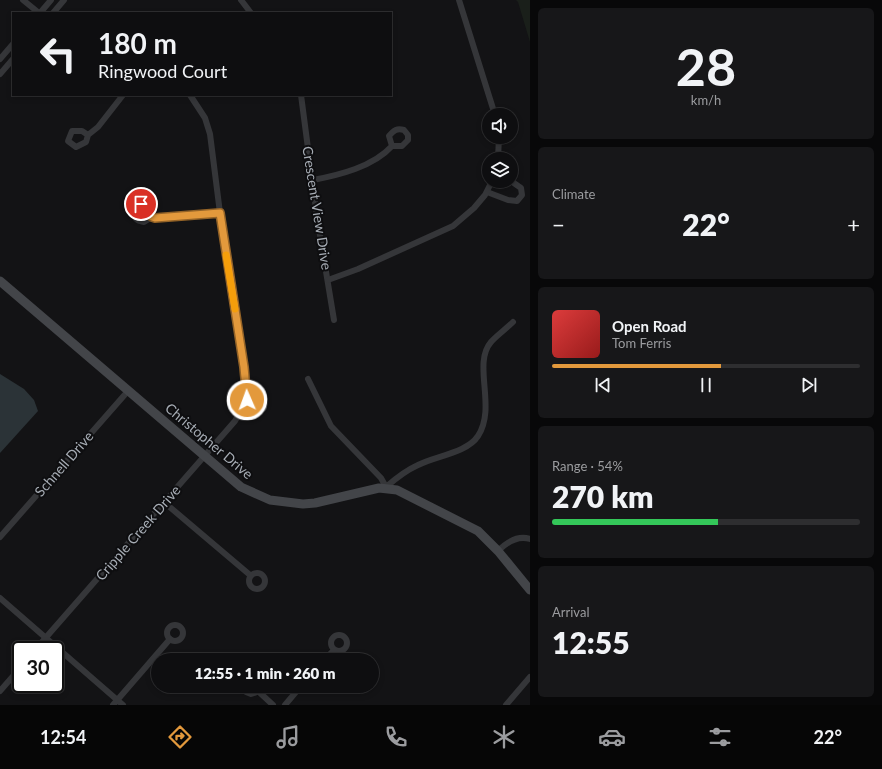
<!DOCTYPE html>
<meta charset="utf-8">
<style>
body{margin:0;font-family:Lato,sans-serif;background:#171719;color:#f1f3f6;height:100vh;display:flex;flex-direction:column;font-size:15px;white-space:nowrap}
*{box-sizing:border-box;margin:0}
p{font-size:13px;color:#9b9c9f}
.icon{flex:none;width:22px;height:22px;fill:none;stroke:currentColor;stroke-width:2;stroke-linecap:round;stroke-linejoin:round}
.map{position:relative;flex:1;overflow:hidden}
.drawer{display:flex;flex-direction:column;gap:8px;padding:8px;background:#080809;width:352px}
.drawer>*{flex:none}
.top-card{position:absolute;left:12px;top:12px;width:380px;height:84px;border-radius:0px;box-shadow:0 2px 6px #0003,0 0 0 1px #2e2e30;background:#0e0e10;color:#f1f3f6;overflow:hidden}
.buttons{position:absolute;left:482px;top:108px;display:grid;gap:8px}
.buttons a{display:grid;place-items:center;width:36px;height:36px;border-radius:50%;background:#0e0e10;box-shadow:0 2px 6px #0003,0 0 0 1px #2e2e30;font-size:20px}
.speed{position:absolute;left:12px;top:641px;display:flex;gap:8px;font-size:20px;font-weight:700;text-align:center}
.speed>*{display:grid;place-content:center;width:52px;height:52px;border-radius:50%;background:#0e0e10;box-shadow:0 2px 6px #0003,0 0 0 1px #2e2e30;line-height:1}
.speed .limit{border:2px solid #111;border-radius:6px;background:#fff;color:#111}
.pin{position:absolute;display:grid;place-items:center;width:34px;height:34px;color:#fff;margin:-17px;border:2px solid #fff;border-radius:50%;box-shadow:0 1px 4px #0007}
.me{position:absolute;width:44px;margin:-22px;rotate:358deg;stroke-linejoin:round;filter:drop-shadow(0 0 3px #0008)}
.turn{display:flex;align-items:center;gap:14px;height:84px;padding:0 20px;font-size:18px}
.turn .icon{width:52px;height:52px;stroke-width:2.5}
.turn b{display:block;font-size:28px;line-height:34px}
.big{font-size:30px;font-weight:800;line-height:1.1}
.drawer .tile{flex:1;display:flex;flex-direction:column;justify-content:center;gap:6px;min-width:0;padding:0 14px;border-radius:6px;background:#171719}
.drawer .dial{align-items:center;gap:0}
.dial b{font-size:52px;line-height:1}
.song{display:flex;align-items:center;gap:12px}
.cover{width:48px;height:48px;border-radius:6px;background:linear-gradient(135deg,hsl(0 70% 55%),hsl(0 70% 35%))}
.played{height:4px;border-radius:2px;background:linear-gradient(90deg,#e3993c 55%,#2e2e30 55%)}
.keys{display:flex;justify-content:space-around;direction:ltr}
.heat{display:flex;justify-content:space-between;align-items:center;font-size:22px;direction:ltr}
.charge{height:6px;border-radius:3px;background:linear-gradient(90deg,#34c759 54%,#2e2e30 0)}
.trip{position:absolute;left:151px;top:653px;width:228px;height:40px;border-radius:20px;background:#0e0e10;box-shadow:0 2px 6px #0003,0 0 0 1px #2e2e30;font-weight:800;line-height:40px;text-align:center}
.dock{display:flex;height:64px;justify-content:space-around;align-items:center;background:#060606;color:#9b9c9f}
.dock .icon{width:28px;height:28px}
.dock .active{color:#e3993c}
.dock b{font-size:18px;color:#f1f3f6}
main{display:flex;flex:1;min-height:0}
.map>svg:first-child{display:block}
.green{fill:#1a1f1a}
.water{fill:#2b3337}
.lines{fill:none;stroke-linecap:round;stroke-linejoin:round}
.street{stroke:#353639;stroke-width:6}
.secondary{stroke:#434549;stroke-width:9}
.route-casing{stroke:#946327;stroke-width:10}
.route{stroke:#e3993c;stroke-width:7}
.slow{stroke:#f59e0b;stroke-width:7}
.labels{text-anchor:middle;stroke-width:4;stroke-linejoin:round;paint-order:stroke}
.street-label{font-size:14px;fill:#a6acb4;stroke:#0e0e10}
</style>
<main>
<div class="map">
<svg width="530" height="705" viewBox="0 0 530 705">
<rect width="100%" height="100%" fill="#131315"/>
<polygon class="green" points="516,0 530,0 530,42 518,2"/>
<polygon class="water" points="0,374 24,389 34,400 38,411 0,453"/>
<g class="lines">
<g class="street">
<polyline points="23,0 39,13"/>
<polyline points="241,0 251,13"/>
<polyline points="459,0 495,115"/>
<polyline points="40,13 51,0"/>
<polyline points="53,13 64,0"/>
<polyline points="0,59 13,44"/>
<polyline points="0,74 13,59"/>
<polyline points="301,95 317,217 334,320"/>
<polyline points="88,135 82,131 72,131 68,141 76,147 86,142 88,135 98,127 123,95"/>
<polyline points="498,159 499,137"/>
<path d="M313,180c26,-5 60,-13 79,-34h10l6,-6v-5l-4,-5c-7,-2 -10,0 -15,6l3,10"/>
<polyline points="487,192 508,200 517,201 522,195 521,188 511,181"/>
<path d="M152,217l-8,5c-8,-1 -10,-4 -11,-11l8,-7 7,2 4,11 3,1 65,-5"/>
<polyline points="328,280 358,269 453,226 474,208 485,195 492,181"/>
<path d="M308,379l23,47 50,52 5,9c9,-8 21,-17 32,-22 17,-9 49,-12 60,-29 19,-29 -6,-72 13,-94 6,-7 15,-13 22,-20"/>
<polyline points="240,414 258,413 264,408 264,402 260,396 247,390"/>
<polyline points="165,503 250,575"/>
<polyline points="0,537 128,391"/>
<path d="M498,551c8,-8 20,-16 32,-12"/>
<circle cx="257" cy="581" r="8"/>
<polyline points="0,598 123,705"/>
<circle cx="175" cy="633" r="8"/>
<circle cx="339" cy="643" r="8"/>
<polyline points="35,650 235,421 247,400 244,367 220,213 210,134 205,118 190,95"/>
<polyline points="324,660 334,650"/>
<polyline points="243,686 246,692 251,694 257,692 260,686"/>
<polyline points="0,691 21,667"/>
<polyline points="258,691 273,705"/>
<polyline points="113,705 170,639"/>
<polyline points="285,705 301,686"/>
<polyline points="506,705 530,677"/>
</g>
<polyline class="secondary" points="0,281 241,487 270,500 303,504 315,503 379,488 397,490 478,531 498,551 530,590"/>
</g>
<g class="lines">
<g class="route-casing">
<polyline id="route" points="141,204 148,206 152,217 155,218 220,213 244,367 247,400"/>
</g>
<use href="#route" class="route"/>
<polyline class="slow" points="226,255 235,309"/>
</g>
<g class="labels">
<g class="street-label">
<text transform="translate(317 208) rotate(81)" y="5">Crescent View Drive</text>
<text transform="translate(209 441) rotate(40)" y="5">Christopher Drive</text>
<text transform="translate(64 464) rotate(-49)" y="5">Schnell Drive</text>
<text transform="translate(138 533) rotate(-49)" y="5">Cripple Creek Drive</text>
</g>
</g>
</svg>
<div class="buttons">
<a><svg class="icon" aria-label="sound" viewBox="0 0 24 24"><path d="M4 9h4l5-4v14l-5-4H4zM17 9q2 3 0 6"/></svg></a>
<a><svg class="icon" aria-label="layers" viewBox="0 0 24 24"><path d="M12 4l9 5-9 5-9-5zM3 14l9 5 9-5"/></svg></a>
</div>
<div class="speed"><div class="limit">30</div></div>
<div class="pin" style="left:141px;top:204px;background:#d93025"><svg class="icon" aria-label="arrive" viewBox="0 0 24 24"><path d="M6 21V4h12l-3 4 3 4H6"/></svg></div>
<svg class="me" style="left:247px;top:400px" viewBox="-20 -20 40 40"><circle r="17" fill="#e3993c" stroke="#fff" stroke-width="3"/><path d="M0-11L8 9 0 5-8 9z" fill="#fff"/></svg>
<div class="trip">12:55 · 1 min · 260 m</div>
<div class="top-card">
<div class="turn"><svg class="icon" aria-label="left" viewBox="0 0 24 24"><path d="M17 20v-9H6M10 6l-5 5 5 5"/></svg><div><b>180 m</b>Ringwood Court</div></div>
</div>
</div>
<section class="drawer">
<div class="tile dial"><b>28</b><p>km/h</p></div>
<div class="tile"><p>Climate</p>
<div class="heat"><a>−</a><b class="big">22°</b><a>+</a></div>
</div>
<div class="tile">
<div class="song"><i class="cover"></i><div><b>Open Road</b><p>Tom Ferris</p></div></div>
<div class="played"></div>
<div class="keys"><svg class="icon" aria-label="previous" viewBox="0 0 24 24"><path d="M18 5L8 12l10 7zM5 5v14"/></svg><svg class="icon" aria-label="pause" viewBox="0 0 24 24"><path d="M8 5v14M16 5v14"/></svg><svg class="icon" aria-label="next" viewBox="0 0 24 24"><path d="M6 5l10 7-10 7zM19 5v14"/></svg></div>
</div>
<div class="tile"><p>Range · 54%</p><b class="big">270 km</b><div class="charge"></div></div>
<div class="tile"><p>Arrival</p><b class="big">12:55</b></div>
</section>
</main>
<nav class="dock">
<b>12:54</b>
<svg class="icon active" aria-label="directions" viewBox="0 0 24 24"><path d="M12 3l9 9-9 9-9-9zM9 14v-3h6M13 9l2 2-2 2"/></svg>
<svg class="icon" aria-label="music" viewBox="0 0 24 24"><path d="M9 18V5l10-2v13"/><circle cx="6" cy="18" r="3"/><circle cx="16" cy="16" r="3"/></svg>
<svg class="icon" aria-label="phone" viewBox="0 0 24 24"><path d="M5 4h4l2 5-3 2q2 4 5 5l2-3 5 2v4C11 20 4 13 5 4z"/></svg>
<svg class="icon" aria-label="climate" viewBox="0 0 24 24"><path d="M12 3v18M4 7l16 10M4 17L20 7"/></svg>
<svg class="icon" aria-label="car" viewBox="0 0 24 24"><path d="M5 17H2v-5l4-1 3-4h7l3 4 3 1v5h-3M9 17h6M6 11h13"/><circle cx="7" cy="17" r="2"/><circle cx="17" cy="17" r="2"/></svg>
<svg class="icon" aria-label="filters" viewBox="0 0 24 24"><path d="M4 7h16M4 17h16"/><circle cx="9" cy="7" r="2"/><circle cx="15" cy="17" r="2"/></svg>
<b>22°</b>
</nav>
